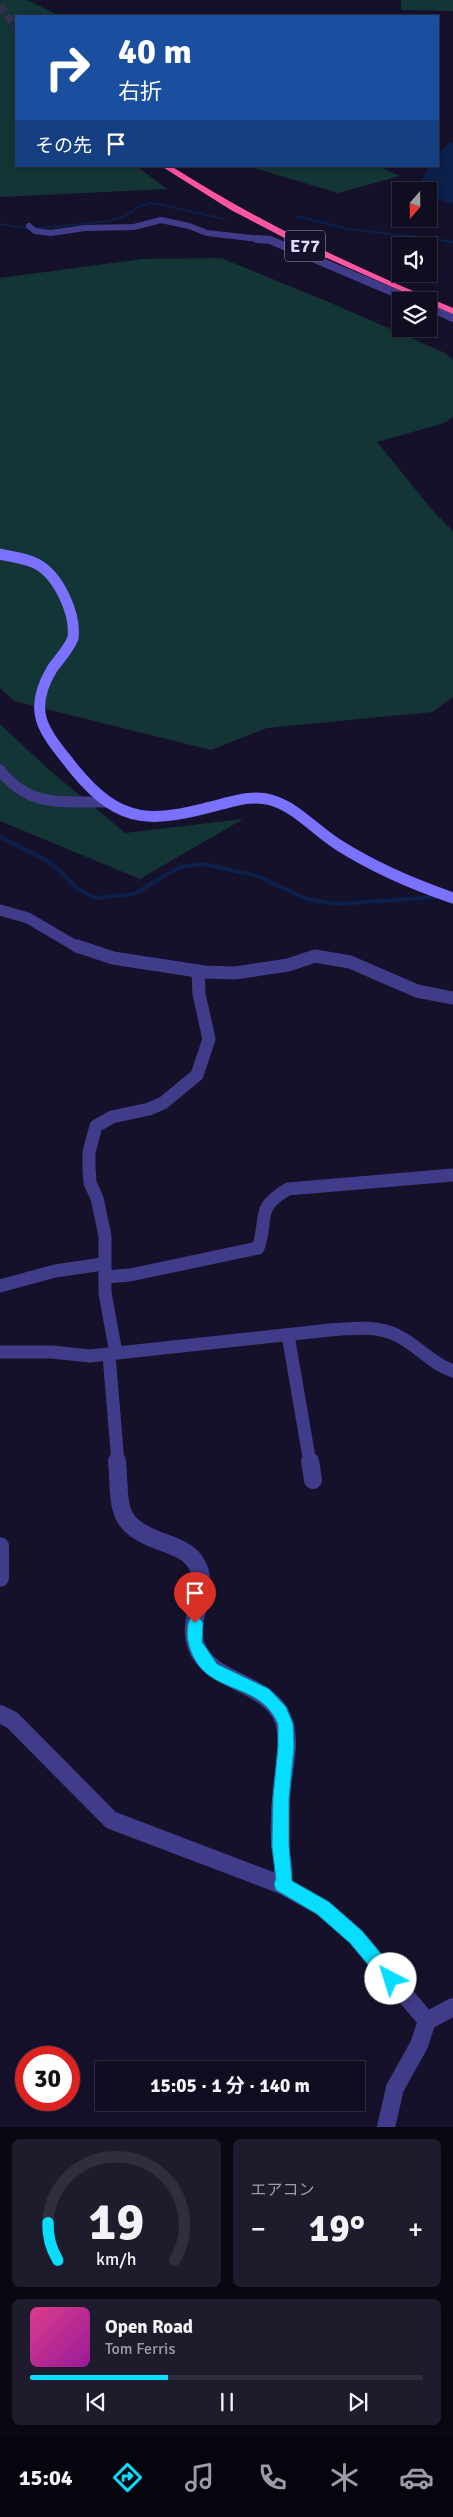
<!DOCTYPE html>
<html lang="ja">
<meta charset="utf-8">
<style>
body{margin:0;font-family:Signika,"Noto Sans JP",sans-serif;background:#1e1b2d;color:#f1f3f6;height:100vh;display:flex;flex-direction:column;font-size:19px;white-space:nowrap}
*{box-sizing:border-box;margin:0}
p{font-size:16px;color:#9c9ca5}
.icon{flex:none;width:28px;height:28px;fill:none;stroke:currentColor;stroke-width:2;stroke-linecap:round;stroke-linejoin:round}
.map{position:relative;height:2127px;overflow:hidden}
.panel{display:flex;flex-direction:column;gap:12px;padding:12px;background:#090712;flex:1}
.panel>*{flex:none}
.banner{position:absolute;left:15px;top:15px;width:424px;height:152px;border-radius:0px;box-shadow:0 2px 8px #0003,0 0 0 1px #302d3e;background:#1a4fa0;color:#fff;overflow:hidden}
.needle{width:32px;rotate:200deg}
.tools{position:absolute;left:392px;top:182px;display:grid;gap:10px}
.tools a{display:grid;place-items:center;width:45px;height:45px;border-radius:0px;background:#100d20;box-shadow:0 2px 8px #0003,0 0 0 1px #302d3e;font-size:25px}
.speed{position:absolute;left:15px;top:2046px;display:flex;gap:10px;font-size:25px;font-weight:700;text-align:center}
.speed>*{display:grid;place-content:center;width:65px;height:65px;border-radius:50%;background:#100d20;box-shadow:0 2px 8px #0003,0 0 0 1px #302d3e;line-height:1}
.speed .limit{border:8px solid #d22;background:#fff;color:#111}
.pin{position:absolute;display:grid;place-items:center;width:42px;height:42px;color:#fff;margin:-51px -21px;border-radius:50% 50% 50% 0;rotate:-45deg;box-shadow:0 0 5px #0007}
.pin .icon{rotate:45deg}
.me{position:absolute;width:55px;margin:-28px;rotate:320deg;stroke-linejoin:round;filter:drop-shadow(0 0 4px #0008)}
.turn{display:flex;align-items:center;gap:18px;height:105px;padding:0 20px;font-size:22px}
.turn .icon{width:65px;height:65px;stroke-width:2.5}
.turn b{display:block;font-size:35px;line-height:42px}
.then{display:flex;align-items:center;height:48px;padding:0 20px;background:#0003;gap:10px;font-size:19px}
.big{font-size:38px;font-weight:700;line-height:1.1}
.panel .card{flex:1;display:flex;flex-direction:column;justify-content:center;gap:8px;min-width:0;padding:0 18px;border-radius:8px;background:#1e1b2d}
.panel .dial{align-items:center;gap:0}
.dial svg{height:130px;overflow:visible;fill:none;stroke:#302d3e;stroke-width:7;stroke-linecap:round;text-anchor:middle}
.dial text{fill:#f1f3f6;stroke:none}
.song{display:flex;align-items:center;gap:15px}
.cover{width:60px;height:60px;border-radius:8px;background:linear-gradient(135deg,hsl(330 70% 55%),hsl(300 70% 35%))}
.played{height:5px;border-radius:2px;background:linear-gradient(90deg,#07deff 35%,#302d3e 35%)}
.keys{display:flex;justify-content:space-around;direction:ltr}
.heat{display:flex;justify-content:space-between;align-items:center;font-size:28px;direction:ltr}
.panel .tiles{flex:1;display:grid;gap:12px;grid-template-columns:1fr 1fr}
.card:last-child{grid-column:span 2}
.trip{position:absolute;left:95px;top:2061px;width:270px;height:50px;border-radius:0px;background:#100d20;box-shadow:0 2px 8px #0003,0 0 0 1px #302d3e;font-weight:700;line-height:50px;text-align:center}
.menu{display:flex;height:80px;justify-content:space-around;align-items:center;background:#06050d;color:#9c9ca5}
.menu .icon{width:35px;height:35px}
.menu .active{color:#07deff}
.menu b{font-size:22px;color:#f1f3f6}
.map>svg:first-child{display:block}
.green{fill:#143535}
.water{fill:#0b204a}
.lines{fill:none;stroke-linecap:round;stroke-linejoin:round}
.stream-far2{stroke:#0b204a;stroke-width:2}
.stream-far1{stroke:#0b204a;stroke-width:2.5}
.stream{stroke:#0b204a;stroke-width:4}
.highway-tunnel{stroke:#342f4b;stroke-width:8;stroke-dasharray:8 4;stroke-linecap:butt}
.street-far4{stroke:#413c8a;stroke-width:6}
.street-far3{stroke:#413c8a;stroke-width:8}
.street-far2{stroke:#413c8a;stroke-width:11}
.street-far1{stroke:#413c8a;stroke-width:13}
.street{stroke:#413c8a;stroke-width:18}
.secondary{stroke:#7a72ff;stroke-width:11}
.highway{fill:#ff56a2;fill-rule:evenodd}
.route{fill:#07deff;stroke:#0590a6}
.labels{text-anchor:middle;stroke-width:5;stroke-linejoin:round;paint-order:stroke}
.shield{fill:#16112b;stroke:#a39ebf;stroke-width:1}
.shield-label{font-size:18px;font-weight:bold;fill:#e0dbff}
</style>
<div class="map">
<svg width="453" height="2127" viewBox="0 0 453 2127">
<rect width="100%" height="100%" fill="#16112b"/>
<g class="green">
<polygon points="0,0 27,0 60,16 16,16 16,166 143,166 139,168 167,189 0,197"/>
<polygon points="401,0 453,0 453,11 401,10"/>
<polygon points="247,166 378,166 400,176 338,193"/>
<polygon points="221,258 331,303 445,353 453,360 453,417 444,423 377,442 433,511 453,531 453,697 432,712 267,728 211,750 14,701 0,688 0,278 143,259"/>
<polygon points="0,724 48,769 125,833 243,819 140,879 0,821"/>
</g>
<polygon class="water" points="449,143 453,143 453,204 429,196 429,191 423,191 421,181 430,166 438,166 438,154"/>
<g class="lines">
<g class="stream-far2">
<polyline points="296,216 349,229 442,240"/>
<polyline points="0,224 30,229 103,222 124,217 138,207 153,203 225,219"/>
</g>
<polyline class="stream-far1" points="434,239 453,242"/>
<polyline class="stream" points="0,837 44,859 58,869 79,890 96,898 134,894 180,867 204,864 257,876 307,899 338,904 437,897"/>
<polyline class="highway-tunnel" points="0,6 16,28"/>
<polyline class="street-far4" points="29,226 35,231 51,233 85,228 134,227 161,220 189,226 207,233 268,240"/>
<g class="street-far3">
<polyline points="257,239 270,240 414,301"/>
<polyline points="429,307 453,318"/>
</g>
<g class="street-far2">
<path d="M0,770c28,38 63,31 105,32"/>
<polyline points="0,910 28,918 79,948"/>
</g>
<g class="street-far1">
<polyline points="77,946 113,958 204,972 235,973 288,965 315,956 350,962 417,991 453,998"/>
<polyline points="105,1277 105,1236 97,1198 90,1183 89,1168 89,1152 96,1126 112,1117 149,1109 163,1103 197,1075 209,1039 199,994 198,971"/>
<polyline points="0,1286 55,1271 103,1264"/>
<polyline points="288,1335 310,1463"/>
<path d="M0,1352h52l38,4 240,-26c23,-2 50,-5 70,7 19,10 32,27 53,34"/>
<path d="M116,1353l-11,-60v-16l25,-2 128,-27c11,-31 -4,-39 30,-59l165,-14"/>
<polyline points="109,1355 118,1463"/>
</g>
<g class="street">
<path d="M117,1461c4,48 -4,64 48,82 11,4 22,8 29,17 20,27 -8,57 2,85 11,32 52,35 74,56 9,7 14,18 16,29 3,19 -2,38 -4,57 -2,18 -3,38 -2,57 1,14 6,27 2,41"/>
<polyline points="310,1461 313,1480"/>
<polyline points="0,1546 0,1578"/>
<polyline points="0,1714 12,1720 111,1820 282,1885 323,1908 356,1937 427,2021"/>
<polyline points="386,2127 395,2088 419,2045 427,2021 453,2007"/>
</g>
<path class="secondary" d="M0,554c12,3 26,4 37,10 22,12 39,50 36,74 -4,11 -14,21 -21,31 -27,45 -6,64 22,100 48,59 80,53 148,35 16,-4 32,-9 49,-4 25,7 44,30 66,44 36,23 75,40 116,54"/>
<path class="highway" d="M161,166h10c89,57 184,101 282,142v6l-151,-67 -71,-37z"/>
</g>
<path class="route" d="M195,1617l5,2 3,4 -1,19 15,22 52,25 17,18 7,17 1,23 -5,51v48l3,35 37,21 33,29 35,42 3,6 -3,6 -6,3 -6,-3 -35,-42 -33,-29 -41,-24 -2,-6 2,-5 -4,-33 1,-48 5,-51v-23c-15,-34 -46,-31 -71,-50 -15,-12 -25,-38 -17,-55z"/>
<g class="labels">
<rect class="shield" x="285" y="230.5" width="40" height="31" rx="4"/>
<g class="shield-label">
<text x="305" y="252">E77</text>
</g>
</g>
</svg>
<div class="tools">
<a><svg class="needle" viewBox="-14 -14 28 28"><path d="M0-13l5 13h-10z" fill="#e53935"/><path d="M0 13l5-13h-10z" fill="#9c9ca5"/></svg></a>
<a><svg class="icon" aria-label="sound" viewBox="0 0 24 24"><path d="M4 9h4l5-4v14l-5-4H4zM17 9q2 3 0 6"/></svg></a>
<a><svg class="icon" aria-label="layers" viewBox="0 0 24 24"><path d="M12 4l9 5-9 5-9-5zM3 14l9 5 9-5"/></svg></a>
</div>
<div class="speed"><div class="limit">30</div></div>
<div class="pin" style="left:195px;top:1623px;background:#d93025"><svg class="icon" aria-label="arrive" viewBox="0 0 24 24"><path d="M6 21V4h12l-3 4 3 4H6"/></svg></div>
<svg class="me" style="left:391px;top:1979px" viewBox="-20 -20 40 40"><circle r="19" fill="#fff"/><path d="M0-13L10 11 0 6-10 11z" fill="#07deff"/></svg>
<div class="trip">15:05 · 1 分 · 140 m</div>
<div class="banner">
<div class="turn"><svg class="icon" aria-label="right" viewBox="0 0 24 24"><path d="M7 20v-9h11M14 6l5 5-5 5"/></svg><div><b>40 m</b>右折</div></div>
<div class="then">その先<svg class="icon" aria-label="arrive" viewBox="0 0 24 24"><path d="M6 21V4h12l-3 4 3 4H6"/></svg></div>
</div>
</div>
<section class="panel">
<div class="tiles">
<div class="card dial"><svg viewBox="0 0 100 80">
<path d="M14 69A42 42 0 1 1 86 69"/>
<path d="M14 69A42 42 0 0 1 8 46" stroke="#07deff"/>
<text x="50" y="56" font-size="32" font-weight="700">19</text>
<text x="50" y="72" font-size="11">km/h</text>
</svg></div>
<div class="card"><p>エアコン</p>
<div class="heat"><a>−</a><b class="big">19°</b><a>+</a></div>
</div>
<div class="card">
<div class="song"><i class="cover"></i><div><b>Open Road</b><p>Tom Ferris</p></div></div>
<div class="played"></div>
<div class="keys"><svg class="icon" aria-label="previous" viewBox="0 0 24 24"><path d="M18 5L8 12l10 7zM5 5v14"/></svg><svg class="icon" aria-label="pause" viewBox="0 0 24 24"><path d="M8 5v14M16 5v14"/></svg><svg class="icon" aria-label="next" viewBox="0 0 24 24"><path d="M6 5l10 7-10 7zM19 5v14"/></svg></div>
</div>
</div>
</section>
<nav class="menu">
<b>15:04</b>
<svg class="icon active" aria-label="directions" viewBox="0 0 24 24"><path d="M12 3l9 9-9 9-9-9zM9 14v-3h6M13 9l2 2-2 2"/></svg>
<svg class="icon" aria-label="music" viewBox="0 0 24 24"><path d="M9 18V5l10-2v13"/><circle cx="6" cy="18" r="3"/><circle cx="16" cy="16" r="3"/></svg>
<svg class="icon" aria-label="phone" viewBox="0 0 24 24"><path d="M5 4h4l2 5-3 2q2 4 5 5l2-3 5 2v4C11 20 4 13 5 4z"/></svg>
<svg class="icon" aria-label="climate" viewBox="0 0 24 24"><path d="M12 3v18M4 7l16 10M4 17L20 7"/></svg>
<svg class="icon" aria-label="car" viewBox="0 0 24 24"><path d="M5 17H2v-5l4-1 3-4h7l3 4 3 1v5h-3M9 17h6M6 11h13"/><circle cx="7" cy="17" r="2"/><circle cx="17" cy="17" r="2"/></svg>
</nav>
